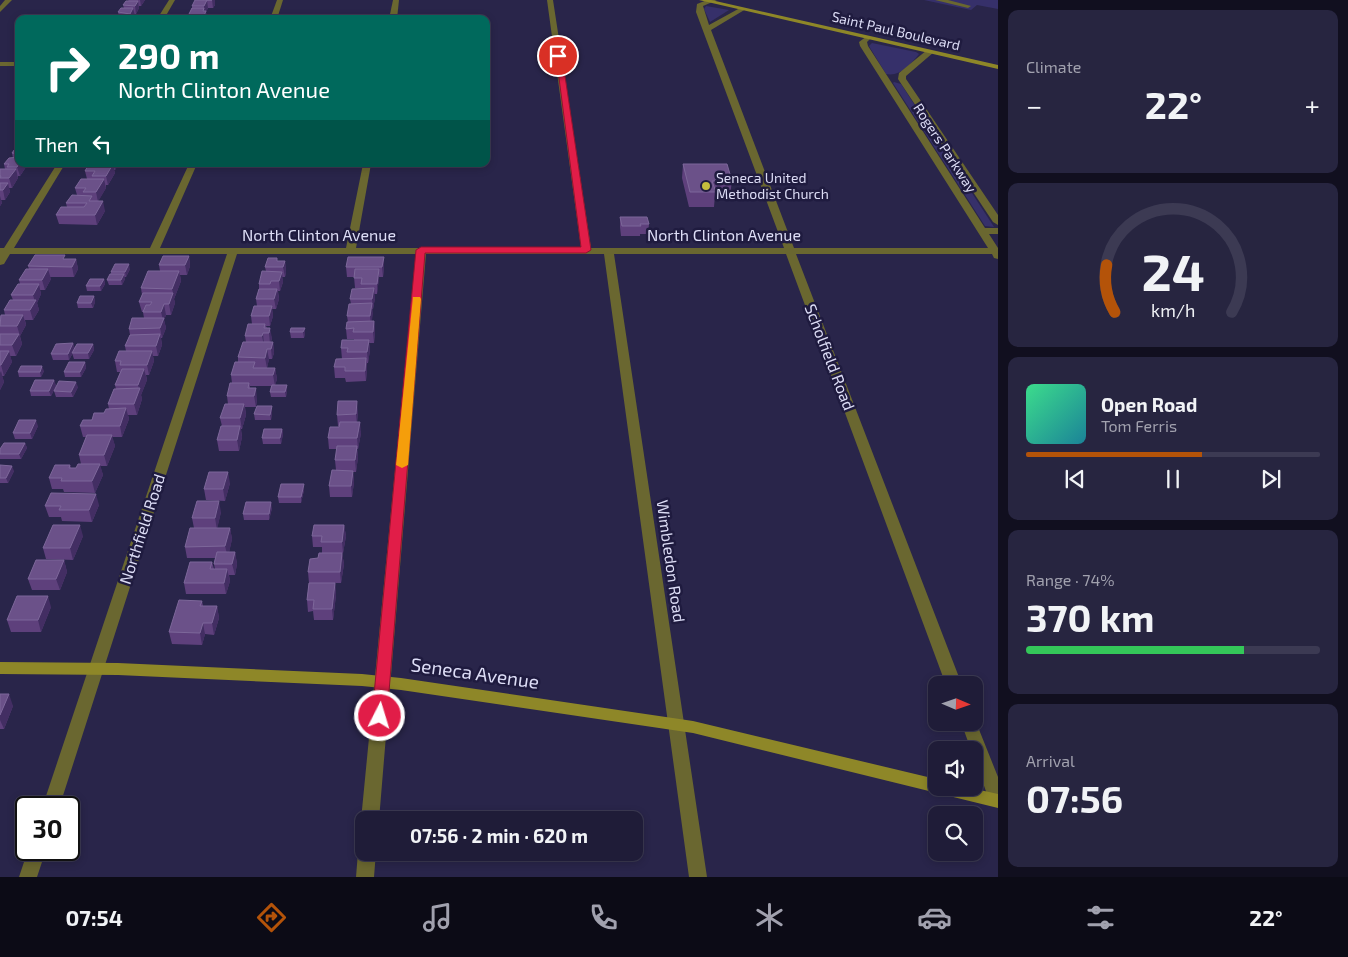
<!DOCTYPE html>
<meta charset="utf-8">
<style>
body{margin:0;font-family:"Exo 2",sans-serif;background:#272540;color:#f1f3f6;height:100vh;display:flex;flex-direction:column;font-size:19px;white-space:nowrap}
*{box-sizing:border-box;margin:0}
p{font-size:16px;color:#a1a1ae}
.icon{flex:none;width:28px;height:28px;fill:none;stroke:currentColor;stroke-width:2;stroke-linecap:round;stroke-linejoin:round}
.map{position:relative;flex:1;overflow:hidden}
.side{display:flex;flex-direction:column;gap:10px;padding:10px;background:#110f1f;width:350px}
.side>*{flex:none}
.hud{position:absolute;left:15px;top:15px;width:475px;height:152px;border-radius:10px;box-shadow:0 2px 8px #0003,0 0 0 1px #3c3a53;background:#00695c;color:#fff;overflow:hidden}
.needle{width:32px;rotate:92deg}
.buttons{position:absolute;left:928px;top:676px;display:grid;gap:10px}
.buttons a{display:grid;place-items:center;width:55px;height:55px;border-radius:10px;background:#1f1c38;box-shadow:0 2px 8px #0003,0 0 0 1px #3c3a53;font-size:25px}
.speed{position:absolute;left:15px;top:796px;display:flex;gap:10px;font-size:25px;font-weight:700;text-align:center}
.speed>*{display:grid;place-content:center;width:65px;height:65px;border-radius:50%;background:#1f1c38;box-shadow:0 2px 8px #0003,0 0 0 1px #3c3a53;line-height:1}
.speed .limit{border:2px solid #111;border-radius:8px;background:#fff;color:#111}
.pin{position:absolute;display:grid;place-items:center;width:42px;height:42px;color:#fff;margin:-21px;border:2px solid #fff;border-radius:50%;box-shadow:0 1px 5px #0007}
.me{position:absolute;width:55px;margin:-28px;rotate:5deg;stroke-linejoin:round;filter:drop-shadow(0 0 4px #0008)}
.turn{display:flex;align-items:center;gap:18px;height:105px;padding:0 20px;font-size:22px}
.turn .icon{width:65px;height:65px;stroke-width:2.5}
.turn b{display:block;font-size:35px;line-height:42px}
.then{display:flex;align-items:center;height:48px;padding:0 20px;background:#0003;gap:10px;font-size:19px}
.big{font-size:38px;font-weight:700;line-height:1.1}
.side .tile{flex:1;display:flex;flex-direction:column;justify-content:center;gap:8px;min-width:0;padding:0 18px;border-radius:10px;background:#272540}
.side .dial{align-items:center;gap:0}
.dial svg{height:130px;overflow:visible;fill:none;stroke:#3c3a53;stroke-width:7;stroke-linecap:round;text-anchor:middle}
.dial text{fill:#f1f3f6;stroke:none}
.song{display:flex;align-items:center;gap:15px}
.cover{width:60px;height:60px;border-radius:8px;background:linear-gradient(135deg,hsl(150 70% 55%),hsl(190 70% 35%))}
.played{height:5px;border-radius:2px;background:linear-gradient(90deg,#b45309 60%,#3c3a53 60%)}
.keys{display:flex;justify-content:space-around;direction:ltr}
.heat{display:flex;justify-content:space-between;align-items:center;font-size:28px;direction:ltr}
.charge{height:8px;border-radius:4px;background:linear-gradient(90deg,#34c759 74%,#3c3a53 0)}
.trip{position:absolute;left:355px;top:811px;width:288px;height:50px;border-radius:10px;background:#1f1c38;box-shadow:0 2px 8px #0003,0 0 0 1px #3c3a53;font-weight:700;line-height:50px;text-align:center}
.tabs{display:flex;height:80px;justify-content:space-around;align-items:center;background:#0c0b16;color:#a1a1ae}
.tabs .icon{width:35px;height:35px}
.tabs .active{color:#b45309}
.tabs b{font-size:22px;color:#f1f3f6}
main{display:flex;flex:1;min-height:0}
.map>svg:first-child{display:block}
.green{fill:#36306a}
.lines{fill:none;stroke-linecap:round;stroke-linejoin:round}
.street{fill:#6a6730;fill-rule:evenodd}
.secondary{fill:#8e8728;fill-rule:evenodd}
.wall{fill:#5e407c}
.shaded-wall{fill:#432e63}
.building{fill:#6b5189;stroke:#7d679a}
.route{fill:#e11d48;stroke:#92132f}
.slow{fill:#f59e0b}
.poi-dot{fill:#c5bc3d;stroke:#1f1b3f;stroke-width:2}
.labels{text-anchor:middle;stroke-width:5;stroke-linejoin:round;paint-order:stroke}
.far-street-label{font-size:14px;fill:#ddddf6;stroke:#1f1b3f}
.far-poi-label{font-size:14px;fill:#ddddf6;stroke:#1f1b3f;text-anchor:start}
.street-label{font-size:16px;fill:#ddddf6;stroke:#1f1b3f}
.near-street-label{font-size:19px;fill:#ddddf6;stroke:#1f1b3f}
</style>
<main>
<div class="map">
<svg width="998" height="877" viewBox="0 0 998 877">
<rect width="100%" height="100%" fill="#29254a"/>
<g class="green">
<polygon points="924,0 998,0 998,9 977,5 971,10"/>
<polygon points="706,6 729,10 710,22 704,9"/>
<path d="M872,43l44,9 3,2c-8,10 -19,23 -33,20l-17,-28z"/>
<polygon points="894,82 901,84 994,227 985,226 893,83"/>
</g>
<g class="lines">
<g class="street">
<polygon points="5,0 12,0 0,12 0,6"/>
<polygon points="169,0 175,0 164,19 157,19"/>
<polygon points="277,0 283,0 277,19 270,19"/>
<polygon points="393,0 399,0 397,19 389,19"/>
<polygon points="547,0 553,0 591,248 784,248 696,12 697,4 707,0 717,0 703,6 709,25 740,8 746,9 711,30 794,248 988,248 860,46 859,42 867,36 871,38 867,42 868,46 985,228 998,228 998,234 989,234 998,248 998,259 994,258 992,254 796,254 962,685 946,685 786,254 614,254 707,877 689,877 604,254 426,254 379,820 364,820 364,825 361,820 416,254 237,254 59,808 42,808 227,254 10,254 4,264 0,265 0,248 4,248 57,164 65,164 14,248 150,248 189,164 197,164 160,248 346,248 363,164 371,164 356,248 581,248"/>
<polygon points="935,0 948,0 971,6 968,8"/>
<polygon points="927,50 934,52 906,76 906,79 998,215 998,225 993,222 898,79 899,73"/>
<rect x="0" y="62" width="19" height="4"/>
<polygon points="974,717 998,777 998,807 992,805 989,800 974,757 974,750 971,750 961,722 974,722"/>
<polygon points="364,845 364,852 376,852 374,877 356,877 358,852 361,846"/>
<polygon points="28,850 46,850 37,877 19,877"/>
</g>
<g class="secondary">
<polygon points="699,0 711,0 998,65 998,69"/>
<polygon points="0,662 118,663 362,674 401,678 693,721 936,779 936,788 971,788 998,794 998,808 693,733 401,690 362,686 118,675 0,674"/>
</g>
</g>
<g class="wall">
<polygon points="129,0 145,0 141,6 139,6 139,8 136,14 134,14 135,16 133,19 112,19 119,16 118,12 124,8 123,5"/>
<polygon points="200,0 215,0 215,5 213,8 208,8 206,12 207,19 187,19 192,8 192,6"/>
<polygon points="19,146 19,164 25,164 26,167 20,176 18,176 18,178 12,188 9,188 10,192 5,200 1,200 2,203 0,206 0,169 5,169 4,164 13,158 12,153"/>
<polygon points="89,164 119,164 115,170 114,170 115,173 108,185 106,185 106,188 98,201 105,211 97,225 59,224 56,215 67,207 66,203 77,195 75,188 87,179 85,171"/>
<polygon points="683,164 732,181 730,195 715,195 714,207 689,207 682,178"/>
<polygon points="620,217 649,224 648,234 640,234 640,236 621,236 620,227"/>
<polygon points="189,256 190,266 187,275 180,275 181,281 174,299 175,303 171,315 166,315 164,320 166,328 162,338 161,338 162,345 158,356 153,356 154,361 149,375 146,375 147,380 141,395 142,399 137,415 128,415 129,419 122,437 112,437 115,446 107,466 100,466 103,475 95,493 64,492 63,489 52,489 49,478 70,465 71,468 76,468 81,464 79,455 86,437 83,437 80,426 104,413 109,409 108,404 116,389 115,385 120,372 117,372 115,361 126,351 125,346 130,335 129,329 144,318 143,312 142,312 139,302 142,295 141,288 160,271 159,265"/>
<polygon points="384,257 384,267 383,277 379,277 377,294 374,294 375,298 373,309 372,309 372,321 374,321 375,332 374,343 369,343 370,350 368,363 367,363 367,369 366,381 346,382 345,378 335,378 334,367 342,359 341,348 354,340 354,339 347,339 346,329 348,322 347,316 351,304 350,299 362,288 355,288 354,277 347,277 346,267"/>
<polygon points="66,259 76,259 78,269 74,277 50,277 51,279 45,290 40,290 41,294 37,303 39,310 33,320 25,320 26,325 20,336 22,344 16,356 10,356 12,362 4,376 2,376 4,382 0,390 0,316 5,315 4,310 13,300 11,295 20,284 19,280 29,269 28,266"/>
<polygon points="278,261 285,261 286,272 285,277 282,277 283,282 280,291 278,291 279,299 276,309 272,309 273,316 270,326 266,326 272,338 271,342 273,342 274,353 272,359 269,359 267,368 275,368 277,379 275,385 287,385 287,390 286,397 271,397 270,392 271,386 250,386 250,388 257,399 256,407 245,407 246,415 242,429 241,429 242,437 239,451 219,451 217,440 222,426 220,418 228,404 227,396 232,383 231,375 238,362 238,357 246,342 245,336 252,324 251,316 257,306 256,299 259,289 259,284 266,271 265,267"/>
<polygon points="130,269 126,277 124,277 125,279 122,285 109,285 107,280 111,274 111,272"/>
<polygon points="104,279 105,284 101,291 87,291 86,286"/>
<polygon points="94,296 95,302 93,308 78,308 77,303"/>
<polygon points="291,328 305,333 304,338 291,338 290,332"/>
<polygon points="73,343 75,349 69,360 53,360 51,354"/>
<polygon points="93,344 94,350 89,359 74,359 72,353"/>
<polygon points="85,362 86,368 81,377 65,377 64,372"/>
<polygon points="44,371 41,377 19,377 18,372"/>
<polygon points="54,380 56,386 51,396 31,396 30,391"/>
<polygon points="78,387 73,397 56,397 54,391"/>
<polygon points="272,412 271,420 255,420 254,414"/>
<polygon points="358,412 357,422 361,433 358,449 357,449 358,457 356,472 353,472 354,482 352,497 330,497 329,486 336,470 335,460 337,449 329,449 328,438 339,427 339,426 338,426 337,415"/>
<polygon points="38,426 32,439 15,439 13,433"/>
<polygon points="282,429 283,434 281,444 263,444 262,438"/>
<polygon points="25,443 27,448 21,459 0,459 0,449"/>
<polygon points="0,465 14,471 8,483 0,483"/>
<polygon points="230,483 225,501 206,500 204,489"/>
<polygon points="304,490 301,503 279,503 278,497"/>
<polygon points="99,505 92,522 62,521 61,517 49,517 45,506"/>
<polygon points="272,508 269,520 244,520 243,514"/>
<polygon points="221,512 217,528 230,528 232,539 229,552 235,552 237,564 235,575 229,575 230,581 226,594 186,594 184,583 212,562 214,569 215,569 214,564 215,558 187,558 185,547 194,528 192,518"/>
<polygon points="344,525 346,536 343,553 342,553 344,564 341,583 335,583 336,595 333,620 314,620 313,611 308,612 307,600 309,583 308,572 322,553 322,547 313,547 312,536"/>
<polygon points="83,536 73,560 46,559 43,548"/>
<polygon points="64,560 67,572 60,590 32,590 28,579"/>
<polygon points="202,601 203,606 217,606 219,618 214,635 205,634 202,645 172,644 169,632"/>
<polygon points="51,607 41,632 11,632 7,620"/>
<polygon points="0,694 13,706 4,729 0,729"/>
</g>
<g class="shaded-wall">
<polygon points="140,0 145,0 141,6"/>
<polygon points="207,0 208,8 206,12 207,19 203,19 203,11 204,8 205,13 204,6"/>
<polygon points="212,0 215,0 215,5 213,8"/>
<polygon points="138,1 139,8 136,14 135,6"/>
<polygon points="133,8 135,16 133,19 131,19 130,14"/>
<polygon points="19,164 25,164 26,167 20,176 17,167"/>
<polygon points="113,164 115,173 108,185 106,176"/>
<polygon points="114,164 119,164 115,170"/>
<polygon points="16,169 18,178 12,188 9,178"/>
<polygon points="104,179 106,188 98,202 96,192"/>
<polygon points="8,183 10,192 5,200 3,190"/>
<polygon points="0,196 2,203 0,206"/>
<polygon points="103,201 105,211 97,225 95,215"/>
<polygon points="189,256 190,266 187,275 185,265"/>
<polygon points="384,257 384,267 383,277 382,267"/>
<polygon points="76,259 78,269 74,277 72,267"/>
<polygon points="285,261 286,272 285,277 283,267"/>
<polygon points="129,264 130,269 126,277 125,272"/>
<polygon points="48,269 51,279 45,290 42,280"/>
<polygon points="379,269 379,279 377,294 377,284"/>
<polygon points="179,271 181,281 174,299 175,303 171,315 169,304 173,293 172,289"/>
<polygon points="282,272 283,282 280,291 279,281"/>
<polygon points="124,274 125,279 122,285 121,280"/>
<polygon points="104,279 105,284 101,291 100,286"/>
<polygon points="39,284 41,294 37,303 39,310 33,320 30,310 35,302 33,295"/>
<polygon points="374,288 375,298 373,309 372,299"/>
<polygon points="277,289 279,299 276,309 274,299"/>
<polygon points="94,296 95,302 93,308 91,303"/>
<polygon points="372,303 373,314 371,326 370,316"/>
<polygon points="164,304 166,315 164,320 166,328 162,338 160,328 163,320 161,312"/>
<polygon points="272,306 273,316 270,326 269,316"/>
<polygon points="23,315 26,325 20,336 17,326"/>
<polygon points="374,321 375,332 374,343 373,332"/>
<polygon points="270,328 272,338 270,344 269,333"/>
<polygon points="305,328 305,333 304,338 303,332"/>
<polygon points="263,333 264,344 264,346 262,336"/>
<polygon points="19,334 22,344 16,356 12,345"/>
<polygon points="160,334 162,345 158,356 156,346"/>
<polygon points="369,340 370,350 368,363 367,352"/>
<polygon points="273,342 274,353 272,359 271,349"/>
<polygon points="73,343 75,349 69,360 68,354"/>
<polygon points="93,344 94,350 89,359 88,353"/>
<polygon points="267,349 269,359 267,368 265,358"/>
<polygon points="9,351 12,362 4,376 1,365"/>
<polygon points="152,351 154,361 149,375 147,365"/>
<polygon points="366,358 367,369 366,381 365,371"/>
<polygon points="85,362 86,368 81,377 80,372"/>
<polygon points="42,366 44,371 41,377 40,372"/>
<polygon points="275,368 277,379 275,386 273,375"/>
<polygon points="144,369 147,380 141,395 142,399 137,415 134,404 139,389 138,385"/>
<polygon points="1,371 4,382 0,390 0,373"/>
<polygon points="54,380 56,386 51,396 49,391"/>
<polygon points="76,382 78,387 73,397 71,392"/>
<polygon points="287,385 287,390 286,397 285,392"/>
<polygon points="256,388 257,399 256,407 254,396"/>
<polygon points="357,401 358,412 357,425 356,414"/>
<polygon points="244,404 246,415 242,429 240,418"/>
<polygon points="272,406 272,412 271,420 270,415"/>
<polygon points="126,408 129,419 122,437 120,426"/>
<polygon points="36,420 38,426 32,439 30,433"/>
<polygon points="360,422 361,433 358,449 357,438"/>
<polygon points="240,426 242,437 239,451 237,440"/>
<polygon points="282,429 283,434 281,444 280,438"/>
<polygon points="112,435 115,446 107,466 104,455"/>
<polygon points="25,443 27,448 21,459 19,454"/>
<polygon points="357,446 358,457 356,472 355,460"/>
<polygon points="100,464 103,475 95,493 92,481"/>
<polygon points="12,466 14,471 8,483 6,478"/>
<polygon points="353,471 354,482 352,497 351,486"/>
<polygon points="228,472 230,483 225,501 223,489"/>
<polygon points="304,484 304,490 301,503 301,497"/>
<polygon points="96,494 99,505 92,522 89,510"/>
<polygon points="219,501 221,512 217,530 215,518"/>
<polygon points="271,502 272,508 269,520 269,514"/>
<polygon points="80,525 83,536 73,560 70,548"/>
<polygon points="344,525 346,536 343,553 342,542"/>
<polygon points="230,528 232,539 228,558 225,546"/>
<polygon points="235,552 237,564 235,575 232,564"/>
<polygon points="342,553 344,564 341,583 340,572"/>
<polygon points="64,560 67,572 60,590 56,579"/>
<polygon points="227,569 230,581 226,594 224,583"/>
<polygon points="335,583 336,595 333,620 332,609"/>
<polygon points="48,596 51,607 41,632 38,620"/>
<polygon points="217,606 219,618 214,635 212,623"/>
<polygon points="203,623 205,634 202,645 200,633"/>
<polygon points="9,694 13,706 4,729 0,720 0,715"/>
</g>
<g class="building">
<polygon points="195,0 212,0 207,0 204,6 192,6"/>
<polygon points="126,1 138,1 135,6 123,5"/>
<polygon points="121,8 133,8 130,14 118,12"/>
<polygon points="192,8 204,8 203,11 206,11 203,18 187,18"/>
<polygon points="114,16 129,16 127,19 112,19"/>
<polygon points="17,146 19,146 19,154 12,153"/>
<polygon points="19,157 19,164 17,167 7,167 9,164 4,164 9,158"/>
<polygon points="89,164 113,164 106,176 92,176 95,171 85,171"/>
<polygon points="683,164 727,164 732,181 712,181 716,192 690,192"/>
<polygon points="0,169 16,169 9,178 0,178 1,176 0,176"/>
<polygon points="81,179 104,179 96,192 83,192 86,188 75,188"/>
<polygon points="0,183 8,183 3,190 0,190"/>
<polygon points="72,195 92,196 89,201 103,201 95,215 56,215 61,207 84,207 87,203 66,203"/>
<polygon points="620,217 647,217 649,224 640,224 641,226 622,226"/>
<polygon points="35,255 65,255 63,259 76,259 72,267 28,266"/>
<polygon points="163,256 189,256 185,265 159,265"/>
<polygon points="348,257 384,257 382,267 346,267"/>
<polygon points="268,258 277,258 277,261 285,261 283,267 265,267"/>
<polygon points="115,264 129,264 125,272 111,272"/>
<polygon points="26,269 48,269 42,280 19,280"/>
<polygon points="355,269 379,269 377,284 361,284 362,278 354,278"/>
<polygon points="148,271 179,271 172,289 141,288"/>
<polygon points="262,271 282,272 279,281 271,281 270,284 259,284"/>
<polygon points="110,274 124,274 121,280 107,280"/>
<polygon points="90,279 104,279 100,286 86,286"/>
<polygon points="18,284 39,284 33,295 11,295"/>
<polygon points="374,288 372,299 350,299 352,289"/>
<polygon points="259,289 277,289 274,299 256,299"/>
<polygon points="143,293 173,293 169,304 164,304 161,312 143,312 146,305 150,305 152,302 139,302"/>
<polygon points="80,296 94,296 91,303 77,303"/>
<polygon points="10,300 36,300 30,310 4,310"/>
<polygon points="372,303 370,316 347,316 349,304"/>
<polygon points="254,306 272,306 269,316 251,316"/>
<polygon points="1,315 23,315 17,326 0,326"/>
<polygon points="132,318 164,318 160,328 129,329"/>
<polygon points="374,321 373,332 353,332 354,328 346,329 347,322"/>
<polygon points="248,324 265,324 264,328 270,328 269,333 263,333 262,336 245,336"/>
<polygon points="291,328 305,328 303,332 290,332"/>
<polygon points="0,334 19,334 12,345 0,345"/>
<polygon points="160,334 156,346 125,346 130,335"/>
<polygon points="342,340 369,340 367,352 347,352 348,348 341,348"/>
<polygon points="243,342 273,342 271,349 267,349 265,358 238,357"/>
<polygon points="73,343 68,354 51,354 56,344"/>
<polygon points="77,344 93,344 88,353 72,353"/>
<polygon points="0,351 9,351 1,365 0,365"/>
<polygon points="119,351 152,351 147,365 120,365 121,361 115,361"/>
<polygon points="366,358 365,371 345,371 345,367 334,367 336,359"/>
<polygon points="69,362 85,362 80,372 64,372"/>
<polygon points="235,362 255,362 253,368 275,368 273,375 231,375"/>
<polygon points="21,366 42,366 40,372 18,372"/>
<polygon points="122,369 144,369 138,385 115,385"/>
<polygon points="35,380 54,380 49,391 30,391"/>
<polygon points="59,381 76,382 71,392 54,391"/>
<polygon points="230,383 249,383 248,388 256,388 254,396 227,396"/>
<polygon points="272,385 287,385 285,392 270,392"/>
<polygon points="140,388 134,404 108,404 114,389"/>
<polygon points="338,401 357,401 356,414 337,415"/>
<polygon points="225,404 244,404 240,418 220,418"/>
<polygon points="257,406 272,406 270,415 254,414"/>
<polygon points="126,408 120,426 80,426 83,420 92,420 94,413 104,413 106,409"/>
<polygon points="19,420 36,420 30,433 13,433"/>
<polygon points="340,422 360,422 357,438 328,438 330,427 339,427"/>
<polygon points="221,426 240,426 237,440 217,440"/>
<polygon points="264,429 282,429 280,438 262,438"/>
<polygon points="87,435 112,435 104,455 79,455"/>
<polygon points="4,443 25,443 19,454 0,454 0,449"/>
<polygon points="337,446 357,446 355,460 335,460"/>
<polygon points="78,464 100,464 92,481 61,481 62,478 49,478 55,465 70,465 69,468 76,468"/>
<polygon points="0,465 12,466 6,478 0,478"/>
<polygon points="332,470 353,471 351,486 329,486"/>
<polygon points="209,472 228,472 223,489 204,489"/>
<polygon points="281,484 304,484 301,497 278,497"/>
<polygon points="51,493 96,494 89,510 59,510 61,506 45,506"/>
<polygon points="197,501 219,501 215,518 192,518"/>
<polygon points="246,502 271,502 269,514 243,514"/>
<polygon points="53,525 80,525 70,548 43,548"/>
<polygon points="314,525 344,525 342,542 321,542 322,536 312,536"/>
<polygon points="190,528 230,528 225,546 185,547"/>
<polygon points="217,552 235,552 232,564 214,564"/>
<polygon points="319,553 342,553 340,572 308,572 310,559 318,558"/>
<polygon points="36,560 64,560 56,579 28,579"/>
<polygon points="190,562 212,562 210,569 227,569 224,583 184,583"/>
<polygon points="309,583 335,583 332,609 313,609 314,600 307,600"/>
<polygon points="17,596 48,596 38,620 7,620"/>
<polygon points="179,600 202,601 200,606 217,606 212,623 203,623 200,633 169,632"/>
<polygon points="0,694 9,694 0,715"/>
</g>
<polygon class="route" points="556,55 562,56 591,250 586,253 425,253 387,716 385,720 380,722 374,720 372,716 416,250 421,247 581,247"/>
<polygon class="slow" points="413,297 420,297 421,299 408,465 402,468 396,465"/>
<circle class="poi-dot" cx="706" cy="186" r="5"/>
<g class="labels">
<g class="far-street-label">
<text transform="translate(896 31) rotate(13)" y="5">Saint Paul Boulevard</text>
<text transform="translate(945 148) rotate(57)" y="5">Rogers Parkway</text>
</g>
<g class="far-poi-label">
<text x="716" y="183">Seneca United<tspan x="716" dy="16">Methodist Church</tspan></text>
</g>
<g class="street-label">
<text x="319" y="241">North Clinton Avenue</text>
<text x="724" y="241">North Clinton Avenue</text>
<text transform="translate(830 357) rotate(69)" y="6">Scholfield Road</text>
<text transform="translate(142 529) rotate(-72)" y="6">Northfield Road</text>
<text transform="translate(671 561) rotate(82)" y="6">Wimbledon Road</text>
</g>
<g class="near-street-label">
<text transform="translate(475 673) rotate(8)" y="7">Seneca Avenue</text>
</g>
</g>
</svg>
<div class="buttons">
<a><svg class="needle" viewBox="-14 -14 28 28"><path d="M0-13l5 13h-10z" fill="#e53935"/><path d="M0 13l5-13h-10z" fill="#a1a1ae"/></svg></a>
<a><svg class="icon" aria-label="sound" viewBox="0 0 24 24"><path d="M4 9h4l5-4v14l-5-4H4zM17 9q2 3 0 6"/></svg></a>
<a><svg class="icon" aria-label="search" viewBox="0 0 24 24"><circle cx="10" cy="10" r="6"/><path d="M15 15l6 6"/></svg></a>
</div>
<div class="speed"><div class="limit">30</div></div>
<div class="pin" style="left:558px;top:56px;background:#d93025"><svg class="icon" aria-label="arrive" viewBox="0 0 24 24"><path d="M6 21V4h12l-3 4 3 4H6"/></svg></div>
<svg class="me" style="left:380px;top:716px" viewBox="-20 -20 40 40"><circle r="17" fill="#e11d48" stroke="#fff" stroke-width="3"/><path d="M0-11L8 9 0 5-8 9z" fill="#fff"/></svg>
<div class="trip">07:56 · 2 min · 620 m</div>
<div class="hud">
<div class="turn"><svg class="icon" aria-label="right" viewBox="0 0 24 24"><path d="M7 20v-9h11M14 6l5 5-5 5"/></svg><div><b>290 m</b>North Clinton Avenue</div></div>
<div class="then">Then<svg class="icon" aria-label="left" viewBox="0 0 24 24"><path d="M17 20v-9H6M10 6l-5 5 5 5"/></svg></div>
</div>
</div>
<section class="side">
<div class="tile"><p>Climate</p>
<div class="heat"><a>−</a><b class="big">22°</b><a>+</a></div>
</div>
<div class="tile dial"><svg viewBox="0 0 100 80">
<path d="M14 69A42 42 0 1 1 86 69"/>
<path d="M14 69A42 42 0 0 1 9 40" stroke="#b45309"/>
<text x="50" y="56" font-size="32" font-weight="700">24</text>
<text x="50" y="72" font-size="11">km/h</text>
</svg></div>
<div class="tile">
<div class="song"><i class="cover"></i><div><b>Open Road</b><p>Tom Ferris</p></div></div>
<div class="played"></div>
<div class="keys"><svg class="icon" aria-label="previous" viewBox="0 0 24 24"><path d="M18 5L8 12l10 7zM5 5v14"/></svg><svg class="icon" aria-label="pause" viewBox="0 0 24 24"><path d="M8 5v14M16 5v14"/></svg><svg class="icon" aria-label="next" viewBox="0 0 24 24"><path d="M6 5l10 7-10 7zM19 5v14"/></svg></div>
</div>
<div class="tile"><p>Range · 74%</p><b class="big">370 km</b><div class="charge"></div></div>
<div class="tile"><p>Arrival</p><b class="big">07:56</b></div>
</section>
</main>
<nav class="tabs">
<b>07:54</b>
<svg class="icon active" aria-label="directions" viewBox="0 0 24 24"><path d="M12 3l9 9-9 9-9-9zM9 14v-3h6M13 9l2 2-2 2"/></svg>
<svg class="icon" aria-label="music" viewBox="0 0 24 24"><path d="M9 18V5l10-2v13"/><circle cx="6" cy="18" r="3"/><circle cx="16" cy="16" r="3"/></svg>
<svg class="icon" aria-label="phone" viewBox="0 0 24 24"><path d="M5 4h4l2 5-3 2q2 4 5 5l2-3 5 2v4C11 20 4 13 5 4z"/></svg>
<svg class="icon" aria-label="climate" viewBox="0 0 24 24"><path d="M12 3v18M4 7l16 10M4 17L20 7"/></svg>
<svg class="icon" aria-label="car" viewBox="0 0 24 24"><path d="M5 17H2v-5l4-1 3-4h7l3 4 3 1v5h-3M9 17h6M6 11h13"/><circle cx="7" cy="17" r="2"/><circle cx="17" cy="17" r="2"/></svg>
<svg class="icon" aria-label="filters" viewBox="0 0 24 24"><path d="M4 7h16M4 17h16"/><circle cx="9" cy="7" r="2"/><circle cx="15" cy="17" r="2"/></svg>
<b>22°</b>
</nav>
